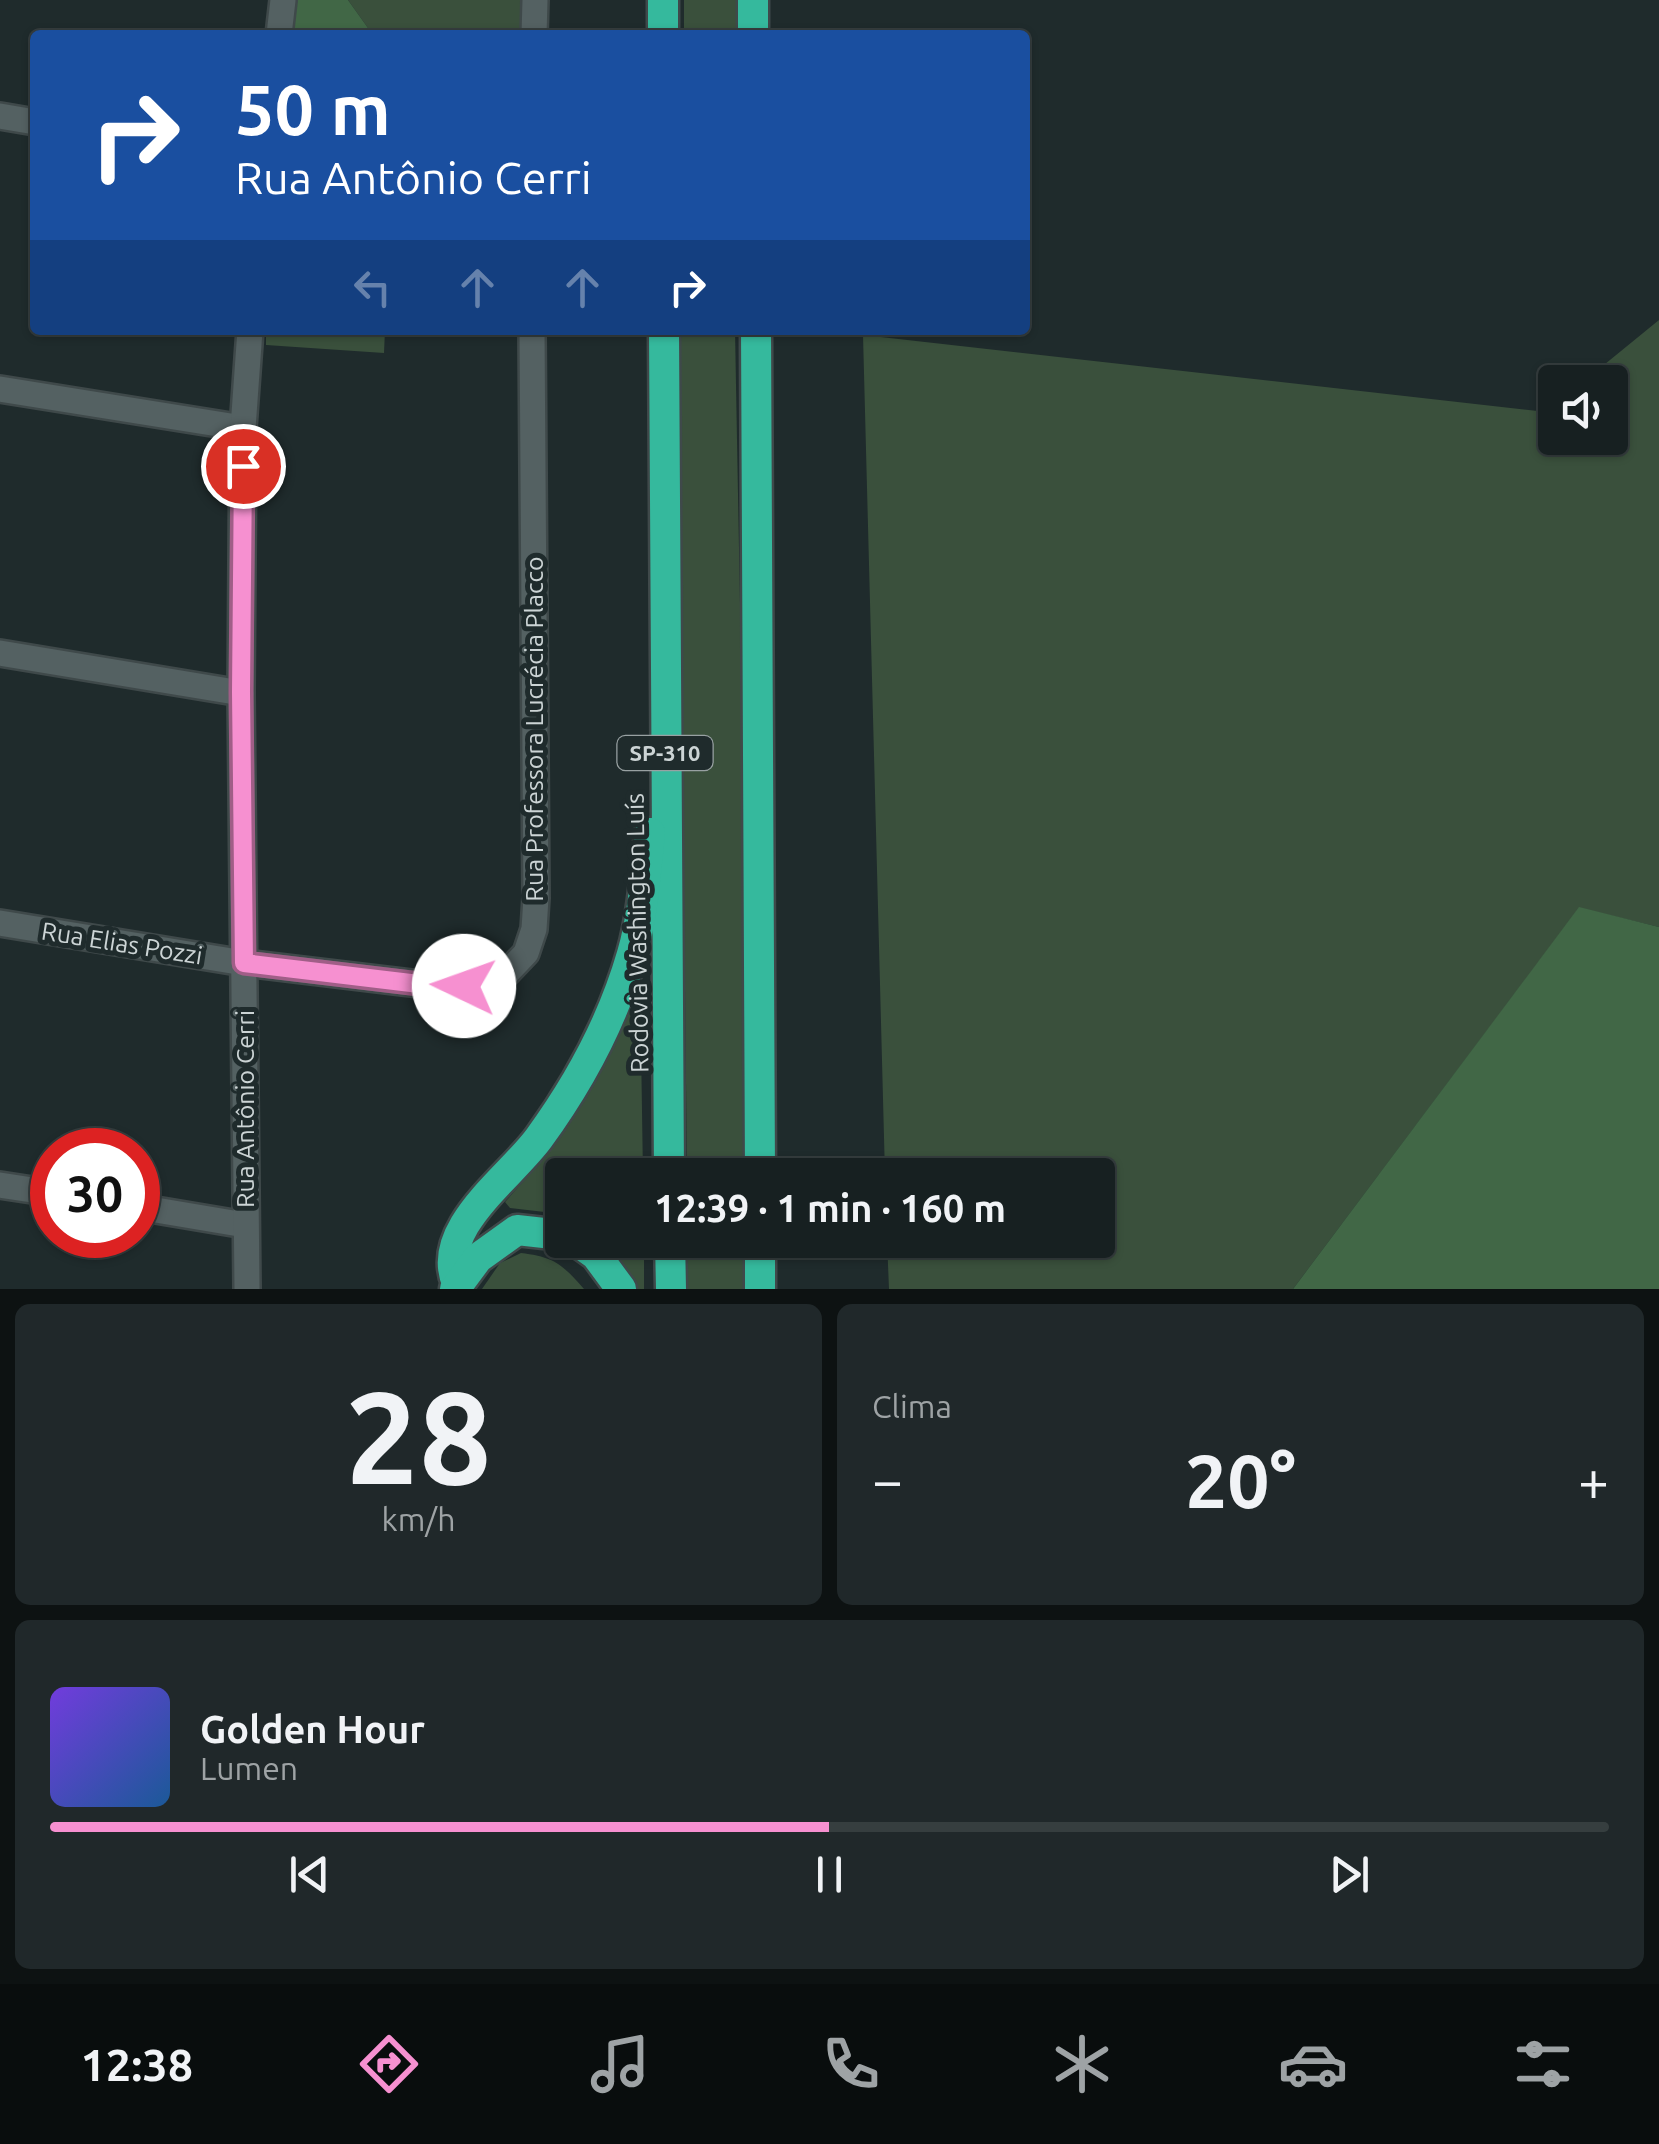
<!DOCTYPE html>
<html lang="pt">
<meta charset="utf-8">
<style>
body{margin:0;font-family:Ubuntu,sans-serif;background:#20282a;color:#f1f3f6;height:100vh;display:flex;flex-direction:column;font-size:38px;white-space:nowrap}
*{box-sizing:border-box;margin:0}
p{font-size:32px;color:#9ea3a5}
.icon{flex:none;width:55px;height:55px;fill:none;stroke:currentColor;stroke-width:2;stroke-linecap:round;stroke-linejoin:round}
.map{position:relative;height:1289px;overflow:hidden}
.details{display:flex;flex-direction:column;gap:15px;padding:15px;background:#0d1212;flex:1}
.details>*{flex:none}
.hud{position:absolute;left:30px;top:30px;width:1000px;height:305px;border-radius:10px;box-shadow:0 2px 8px #0004,0 0 0 2px #363e3f;background:#1a4fa0;color:#fff;overflow:hidden}
.tools{position:absolute;left:1538px;top:365px;display:grid;gap:20px}
.tools a{display:grid;place-items:center;width:90px;height:90px;border-radius:10px;background:#172021;box-shadow:0 2px 8px #0004,0 0 0 2px #363e3f;font-size:50px}
.speed{position:absolute;left:30px;top:1128px;display:flex;gap:20px;font-size:50px;font-weight:700;text-align:center}
.speed>*{display:grid;place-content:center;width:130px;height:130px;border-radius:50%;background:#172021;box-shadow:0 2px 8px #0004,0 0 0 2px #363e3f;line-height:1}
.speed .limit{border:15px solid #d22;background:#fff;color:#111}
.pin{position:absolute;display:grid;place-items:center;width:85px;height:85px;color:#fff;margin:-42px;border:5px solid #fff;border-radius:50%;box-shadow:0 2px 10px #0007}
.me{position:absolute;width:110px;margin:-55px;rotate:273deg;stroke-linejoin:round;filter:drop-shadow(0 0 8px #0008)}
.turn{display:flex;align-items:center;gap:35px;height:210px;padding:0 40px;font-size:45px}
.turn .icon{width:130px;height:130px;stroke-width:2.5}
.turn b{display:block;font-size:70px;line-height:85px}
.lanes{display:flex;align-items:center;height:95px;padding:0 40px;background:#0003;justify-content:center;gap:50px;direction:ltr}
.lanes .off{opacity:.35}
.big{font-size:75px;font-weight:600;line-height:1.1}
.details .widget{flex:1;display:flex;flex-direction:column;justify-content:center;gap:15px;min-width:0;padding:0 35px;border-radius:15px;background:#20282a}
.details .dial{align-items:center;gap:0}
.dial b{font-size:130px;line-height:1}
.song{display:flex;align-items:center;gap:30px}
.cover{width:120px;height:120px;border-radius:15px;background:linear-gradient(135deg,hsl(260 70% 55%),hsl(210 70% 35%))}
.played{height:10px;border-radius:5px;background:linear-gradient(90deg,#f690d0 50%,#363e3f 50%)}
.keys{display:flex;justify-content:space-around;direction:ltr}
.heat{display:flex;justify-content:space-between;align-items:center;font-size:55px;direction:ltr}
.details .tiles{flex:1;display:grid;gap:15px;grid-template-columns:1fr 1fr}
.widget:last-child{grid-column:span 2}
.trip{position:absolute;left:545px;top:1158px;width:570px;height:100px;border-radius:10px;background:#172021;box-shadow:0 2px 8px #0004,0 0 0 2px #363e3f;font-weight:600;line-height:100px;text-align:center}
.tabs{display:flex;height:160px;justify-content:space-around;align-items:center;background:#090d0d;color:#9ea3a5}
.tabs .icon{width:70px;height:70px}
.tabs .on{color:#f690d0}
.tabs b{font-size:45px;color:#f1f3f6}
.map>svg:first-child{display:block}
.green{fill:#3a503c}
.forest{fill:#416746}
.lines{fill:none;stroke-linecap:round;stroke-linejoin:round}
.minor-casing{stroke:#3f494a;stroke-width:30}
.highway-casing{stroke:#3f494a;stroke-width:35}
.minor{stroke:#546162;stroke-width:25}
.highway{stroke:#35b99d;stroke-width:30}
.route-casing{stroke:#a05e87;stroke-width:25}
.route{stroke:#f690d0;stroke-width:18}
.labels{text-anchor:middle;stroke-width:10;stroke-linejoin:round;paint-order:stroke}
.shield{fill:#1f2b2c;stroke:#98a1a2;stroke-width:2.5}
.shield-label{font-size:22px;font-weight:bold;fill:#ccd4d5}
.street-label{font-size:25px;fill:#ccd4d5;stroke:#1f2b2c}
</style>
<div class="map">
<svg width="1659" height="1289" viewBox="0 0 1659 1289">
<rect width="100%" height="100%" fill="#1f2b2c"/>
<g class="green">
<polygon points="348,0 526,0 526,35 373,35"/>
<polygon points="684,0 739,0 740,35 684,35"/>
<polygon points="1659,320 1659,927 1579,908 1293,1289 889,1289 887,1240 1098,1240 1098,1175 885,1175 863,335 1547,412 1555,406 1555,438 1610,438 1610,382 1583,382"/>
<polygon points="266,330 385,330 384,353 266,345"/>
<polygon points="678,330 735,330 745,876 746,1175 687,1175"/>
<polygon points="640,980 643,1175 562,1175 562,1214 510,1208 505,1202 547,1154 599,1067"/>
<polygon points="602,1240 644,1240 644,1289 634,1289 622,1264"/>
<polygon points="687,1240 746,1240 747,1289 688,1289"/>
<path d="M521,1253c33,4 41,11 63,36h-102l18,-26z"/>
</g>
<g class="forest">
<polygon points="296,0 348,0 373,35 293,35"/>
<polygon points="1579,907 1659,927 1659,1289 1293,1289"/>
</g>
<g class="lines">
<g class="minor-casing">
<g id="minor">
<polyline points="279,35 283,0"/>
<polyline points="534,35 535,0"/>
<polyline points="0,116 35,122"/>
<polyline points="0,389 243,428"/>
<polyline points="0,653 241,693"/>
<polyline points="0,923 244,963 436,986 464,986 491,981 507,973 526,953 534,929 536,898 532,330"/>
<polyline points="0,1185 52,1193"/>
<polyline points="138,1207 245,1225"/>
<polyline points="247,1289 241,693 243,428 250,330"/>
</g>
</g>
<g class="highway-casing">
<g id="highway">
<polyline points="663,0 663,35"/>
<polyline points="753,0 753,35"/>
<polyline points="664,330 669,1175"/>
<polyline points="756,330 760,1175"/>
<polyline points="575,1240 596,1255 621,1289"/>
<polyline points="670,1240 671,1289"/>
<polyline points="760,1240 760,1289"/>
<path d="M457,1283c-23,-54 53,-105 82,-145 40,-55 74,-118 93,-184 11,-38 14,-82 18,-121"/>
<polyline points="455,1289 478,1258 517,1230 562,1235"/>
</g>
</g>
<use href="#minor" class="minor"/>
<use href="#highway" class="highway"/>
</g>
<g class="lines">
<g class="route-casing">
<polyline id="route" points="243,466 241,692 244,963 436,986 464,986"/>
</g>
<use href="#route" class="route"/>
</g>
<g class="labels">
<rect class="shield" x="617.5" y="736" width="95" height="34" rx="8"/>
<g class="shield-label">
<text x="665" y="761">SP-310</text>
</g>
<g class="street-label">
<text transform="translate(534 729) rotate(-90)" y="9">Rua Professora Lucrécia Placco</text>
<text transform="translate(637 933) rotate(-91)" y="9">Rodovia Washington Luís</text>
<text transform="translate(122 943) rotate(9)" y="9">Rua Elias Pozzi</text>
<text transform="translate(245 1109) rotate(-90)" y="9">Rua Antônio Cerri</text>
</g>
</g>
</svg>
<div class="tools">
<a><svg class="icon" aria-label="sound" viewBox="0 0 24 24"><path d="M4 9h4l5-4v14l-5-4H4zM17 9q2 3 0 6"/></svg></a>
</div>
<div class="speed"><div class="limit">30</div></div>
<div class="pin" style="left:243px;top:466px;background:#d93025"><svg class="icon" aria-label="arrive" viewBox="0 0 24 24"><path d="M6 21V4h12l-3 4 3 4H6"/></svg></div>
<svg class="me" style="left:464px;top:986px" viewBox="-20 -20 40 40"><circle r="19" fill="#fff"/><path d="M0-13L10 11 0 6-10 11z" fill="#f690d0"/></svg>
<div class="trip">12:39 · 1 min · 160 m</div>
<div class="hud">
<div class="turn"><svg class="icon" aria-label="right" viewBox="0 0 24 24"><path d="M7 20v-9h11M14 6l5 5-5 5"/></svg><div><b>50 m</b>Rua Antônio Cerri</div></div>
<div class="lanes"><svg class="icon off" aria-label="left" viewBox="0 0 24 24"><path d="M17 20v-9H6M10 6l-5 5 5 5"/></svg><svg class="icon off" aria-label="ahead" viewBox="0 0 24 24"><path d="M12 20V5M6 11l6-6 6 6"/></svg><svg class="icon off" aria-label="ahead" viewBox="0 0 24 24"><path d="M12 20V5M6 11l6-6 6 6"/></svg><svg class="icon" aria-label="right" viewBox="0 0 24 24"><path d="M7 20v-9h11M14 6l5 5-5 5"/></svg></div>
</div>
</div>
<section class="details">
<div class="tiles">
<div class="widget dial"><b>28</b><p>km/h</p></div>
<div class="widget"><p>Clima</p>
<div class="heat"><a>−</a><b class="big">20°</b><a>+</a></div>
</div>
<div class="widget">
<div class="song"><i class="cover"></i><div><b>Golden Hour</b><p>Lumen</p></div></div>
<div class="played"></div>
<div class="keys"><svg class="icon" aria-label="previous" viewBox="0 0 24 24"><path d="M18 5L8 12l10 7zM5 5v14"/></svg><svg class="icon" aria-label="pause" viewBox="0 0 24 24"><path d="M8 5v14M16 5v14"/></svg><svg class="icon" aria-label="next" viewBox="0 0 24 24"><path d="M6 5l10 7-10 7zM19 5v14"/></svg></div>
</div>
</div>
</section>
<nav class="tabs">
<b>12:38</b>
<svg class="icon on" aria-label="directions" viewBox="0 0 24 24"><path d="M12 3l9 9-9 9-9-9zM9 14v-3h6M13 9l2 2-2 2"/></svg>
<svg class="icon" aria-label="music" viewBox="0 0 24 24"><path d="M9 18V5l10-2v13"/><circle cx="6" cy="18" r="3"/><circle cx="16" cy="16" r="3"/></svg>
<svg class="icon" aria-label="phone" viewBox="0 0 24 24"><path d="M5 4h4l2 5-3 2q2 4 5 5l2-3 5 2v4C11 20 4 13 5 4z"/></svg>
<svg class="icon" aria-label="climate" viewBox="0 0 24 24"><path d="M12 3v18M4 7l16 10M4 17L20 7"/></svg>
<svg class="icon" aria-label="car" viewBox="0 0 24 24"><path d="M5 17H2v-5l4-1 3-4h7l3 4 3 1v5h-3M9 17h6M6 11h13"/><circle cx="7" cy="17" r="2"/><circle cx="17" cy="17" r="2"/></svg>
<svg class="icon" aria-label="filters" viewBox="0 0 24 24"><path d="M4 7h16M4 17h16"/><circle cx="9" cy="7" r="2"/><circle cx="15" cy="17" r="2"/></svg>
</nav>
